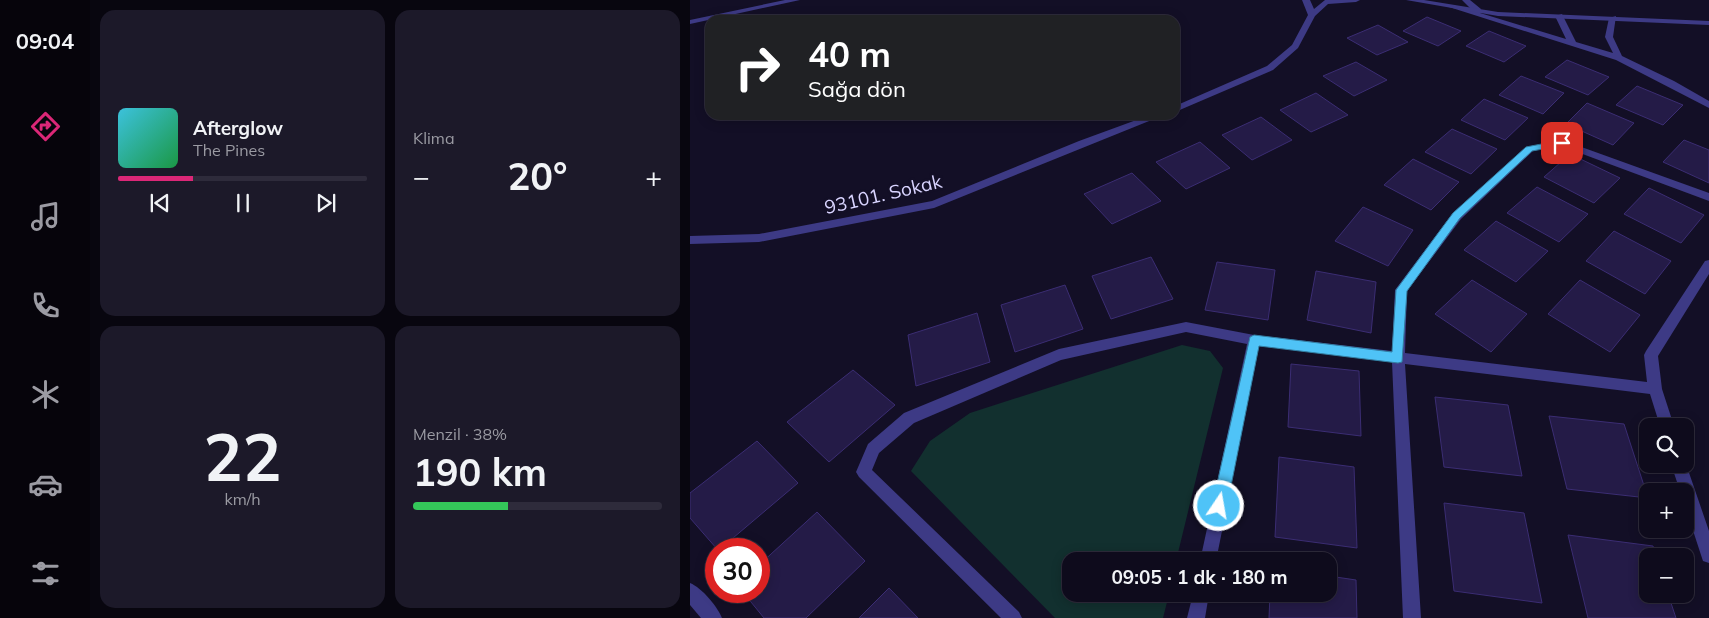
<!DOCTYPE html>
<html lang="tr">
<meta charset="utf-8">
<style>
body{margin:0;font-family:Mulish,sans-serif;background:#1c1929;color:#f1f3f6;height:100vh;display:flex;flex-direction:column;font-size:19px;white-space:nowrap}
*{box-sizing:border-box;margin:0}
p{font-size:16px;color:#9b9ba3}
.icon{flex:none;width:28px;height:28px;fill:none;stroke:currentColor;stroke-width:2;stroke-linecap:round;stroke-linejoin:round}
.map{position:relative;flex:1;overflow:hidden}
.side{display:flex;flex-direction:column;gap:10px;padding:10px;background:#08060f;width:600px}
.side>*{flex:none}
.hud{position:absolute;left:15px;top:15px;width:475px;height:105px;border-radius:15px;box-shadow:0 2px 12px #0003,0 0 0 1px #2e2b3b;background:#202124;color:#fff;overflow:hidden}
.controls{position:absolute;left:949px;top:418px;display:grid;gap:10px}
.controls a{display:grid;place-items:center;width:55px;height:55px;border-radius:10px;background:#0e0b1c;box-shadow:0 2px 12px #0003,0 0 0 1px #2e2b3b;font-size:25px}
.speed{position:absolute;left:15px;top:538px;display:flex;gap:10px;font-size:25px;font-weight:700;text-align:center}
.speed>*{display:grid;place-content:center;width:65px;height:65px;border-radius:50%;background:#0e0b1c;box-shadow:0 2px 12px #0003,0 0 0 1px #2e2b3b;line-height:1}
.speed .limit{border:8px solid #d22;background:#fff;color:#111}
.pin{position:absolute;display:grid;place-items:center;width:42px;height:42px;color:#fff;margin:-21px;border-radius:10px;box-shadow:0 2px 8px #0006}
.me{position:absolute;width:55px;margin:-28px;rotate:12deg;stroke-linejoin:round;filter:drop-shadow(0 0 4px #0008)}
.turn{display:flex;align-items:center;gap:18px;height:105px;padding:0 20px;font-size:22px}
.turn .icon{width:65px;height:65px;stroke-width:2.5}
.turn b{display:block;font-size:35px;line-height:42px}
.big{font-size:38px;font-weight:700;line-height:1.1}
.side .card{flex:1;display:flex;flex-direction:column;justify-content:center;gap:8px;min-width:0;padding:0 18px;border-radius:15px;background:#1c1929}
.side .dial{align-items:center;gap:0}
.dial b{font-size:65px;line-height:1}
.song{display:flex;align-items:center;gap:15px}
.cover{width:60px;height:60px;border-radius:8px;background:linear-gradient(135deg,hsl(190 70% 55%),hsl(140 70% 35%))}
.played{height:5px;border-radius:2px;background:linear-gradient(90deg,#db2777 30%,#2e2b3b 30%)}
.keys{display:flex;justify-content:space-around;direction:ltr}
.heat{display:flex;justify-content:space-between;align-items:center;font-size:28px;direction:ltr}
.charge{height:8px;border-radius:4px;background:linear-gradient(90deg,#34c759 38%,#2e2b3b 0)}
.side .tiles{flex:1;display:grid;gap:10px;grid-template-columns:repeat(2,1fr)}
.trip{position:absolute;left:372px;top:552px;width:275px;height:50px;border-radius:15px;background:#0e0b1c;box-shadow:0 2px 12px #0003,0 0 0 1px #2e2b3b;font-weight:700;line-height:50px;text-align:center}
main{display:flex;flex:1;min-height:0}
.dock{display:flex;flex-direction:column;width:90px;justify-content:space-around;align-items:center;background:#06040b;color:#9b9ba3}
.dock .icon{width:35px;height:35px}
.dock .selected{color:#db2777}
.dock b{font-size:22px;color:#f1f3f6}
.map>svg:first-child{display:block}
.green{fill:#12302f}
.building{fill:#241b47;stroke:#3b2d73}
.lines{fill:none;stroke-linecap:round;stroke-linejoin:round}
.minor{fill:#3d3a85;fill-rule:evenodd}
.tertiary{fill:#3d3a85;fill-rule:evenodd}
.route{fill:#4fc3f7;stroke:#337fa1}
.labels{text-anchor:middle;stroke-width:5;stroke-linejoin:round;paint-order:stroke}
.street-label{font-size:19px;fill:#d9d4ff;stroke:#130f26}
</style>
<main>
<nav class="dock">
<b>09:04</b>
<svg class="icon selected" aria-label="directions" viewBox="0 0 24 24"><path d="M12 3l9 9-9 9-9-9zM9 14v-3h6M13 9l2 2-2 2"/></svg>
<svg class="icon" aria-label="music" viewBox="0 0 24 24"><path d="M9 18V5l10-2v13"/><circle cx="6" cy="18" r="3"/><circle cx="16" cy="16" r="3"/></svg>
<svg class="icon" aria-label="phone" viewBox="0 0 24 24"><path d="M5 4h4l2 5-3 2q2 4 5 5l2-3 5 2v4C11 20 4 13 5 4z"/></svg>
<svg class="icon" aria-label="climate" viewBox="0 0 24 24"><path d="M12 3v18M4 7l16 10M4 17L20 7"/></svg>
<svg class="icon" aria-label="car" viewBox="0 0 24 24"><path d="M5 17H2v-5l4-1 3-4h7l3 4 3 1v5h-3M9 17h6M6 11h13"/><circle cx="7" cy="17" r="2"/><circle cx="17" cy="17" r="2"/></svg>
<svg class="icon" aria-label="filters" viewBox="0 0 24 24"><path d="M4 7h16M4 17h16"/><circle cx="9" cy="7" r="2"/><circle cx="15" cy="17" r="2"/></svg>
</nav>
<section class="side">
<div class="tiles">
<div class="card">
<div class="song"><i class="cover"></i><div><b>Afterglow</b><p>The Pines</p></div></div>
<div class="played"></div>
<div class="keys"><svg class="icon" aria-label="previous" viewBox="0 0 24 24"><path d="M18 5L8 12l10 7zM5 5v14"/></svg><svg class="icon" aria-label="pause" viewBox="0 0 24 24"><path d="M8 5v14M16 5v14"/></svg><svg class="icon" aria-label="next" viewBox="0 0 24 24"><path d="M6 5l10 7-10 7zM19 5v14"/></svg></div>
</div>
<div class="card"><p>Klima</p>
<div class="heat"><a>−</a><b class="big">20°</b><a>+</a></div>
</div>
<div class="card dial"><b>22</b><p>km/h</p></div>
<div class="card"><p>Menzil · 38%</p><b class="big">190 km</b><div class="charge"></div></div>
</div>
</section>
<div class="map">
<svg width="1019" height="618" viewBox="0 0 1019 618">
<rect width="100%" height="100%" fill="#130f26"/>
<polygon class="green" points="492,345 520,351 533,368 486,561 381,561 381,594 479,594 473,618 365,618 221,471 240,441 280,413"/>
<g class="building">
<polygon points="737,17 771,31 748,46 713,31"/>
<polygon points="688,25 718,42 687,55 657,38"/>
<polygon points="799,31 836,46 814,62 776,46"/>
<polygon points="877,60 919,77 898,95 855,77"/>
<polygon points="666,62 697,80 664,96 633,76"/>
<polygon points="831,76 874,93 853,114 809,95"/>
<polygon points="947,86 993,105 973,125 926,105"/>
<polygon points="626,93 658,115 621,132 590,110"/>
<polygon points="794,99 838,118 815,140 771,120"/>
<polygon points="897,103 944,123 923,145 876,124"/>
<polygon points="571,117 602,140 562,160 532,135"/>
<polygon points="762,129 807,149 781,174 735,152"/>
<polygon points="994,140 1019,150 1019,183 973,162"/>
<polygon points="510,142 540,168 496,189 466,162"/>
<polygon points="880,154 930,178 904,203 854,177"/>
<polygon points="723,159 769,182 741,210 694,185"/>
<polygon points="442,173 471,201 422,224 394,194"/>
<polygon points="847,187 898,214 869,242 817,213"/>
<polygon points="959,188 1014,215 991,243 934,214"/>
<polygon points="673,207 723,230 698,266 645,241"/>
<polygon points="806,221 858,251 826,282 774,250"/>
<polygon points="924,231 981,261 955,294 896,261"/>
<polygon points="461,257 483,299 421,319 402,276"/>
<polygon points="527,262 585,270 578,320 515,310"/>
<polygon points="626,271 686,282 681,333 617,320"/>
<polygon points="782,280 837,314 801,352 745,314"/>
<polygon points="890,280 950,315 920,352 858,314"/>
<polygon points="375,285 393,329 325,352 311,305"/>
<polygon points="287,313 300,362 226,386 218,335"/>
<polygon points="601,364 669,371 671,436 598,427"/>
<polygon points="163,370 205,405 139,462 97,422"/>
<polygon points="745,397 818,405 832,476 754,467"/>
<polygon points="859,416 934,424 958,498 877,489"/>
<polygon points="67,441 108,483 30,549 27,549 0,518 0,493"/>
<polygon points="589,457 664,467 667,548 585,537"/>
<polygon points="754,503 834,513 852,603 764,591"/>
<polygon points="127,512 175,561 116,618 74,618 52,591 69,591 69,565"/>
<polygon points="878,535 963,546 966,556 958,556 958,594 978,594 986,618 898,618"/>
<polygon points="639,576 666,580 667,618 579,618 580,594 639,594"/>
<polygon points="199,588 228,618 169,618"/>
</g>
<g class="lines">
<g class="minor">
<polygon points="95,0 110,0 0,24 0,20"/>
<polygon points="772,0 780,0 791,9 790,13 876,39 865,16 872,14 886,42 923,53 915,37 919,18 926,16 923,37 932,56 984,81 1019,101 1019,108 926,60 759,7 763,5 783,11"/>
<polygon points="872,140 1019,193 1019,201 871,146 843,151 771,219 717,291 715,353 957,382 954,355 956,351 1015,261 1019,260 1019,274 968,356 972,389 984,426 970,426 960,394 715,364 731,618 713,618 702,362 569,346 526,561 510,561 557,344 496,332 371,360 224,423 189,453 182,470 329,612 332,618 311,618 169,477 166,472 178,444 214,413 369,349 496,322 564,335 702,351 705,290 763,213 836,147"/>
<polygon points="995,461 1019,531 1019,563 1013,561 1011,555 995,506 995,491 990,491 981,464 995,464"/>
<path d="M0,583c12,5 27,23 32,35h-21l-11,-13z"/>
<polygon points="503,594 519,594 515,618 497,618"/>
</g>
<g class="tertiary">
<polygon points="612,0 620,0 624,9 635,0 670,0 666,2 638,4 625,16 608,48 583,70 485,112 485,106 577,66 602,45 618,15"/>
<polygon points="716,0 734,0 808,12 1019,21 1019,25 808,16"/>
<polygon points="460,115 474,115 244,208 69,242 0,244 0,236 69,234 242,201 389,141"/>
</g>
</g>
<polygon class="route" points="872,140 875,141 875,145 842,151 770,218 717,291 712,362 708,363 569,346 537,506 534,511 529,513 524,511 522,506 560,337 564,335 702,352 706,290 763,213 836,147"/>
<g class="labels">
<g class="street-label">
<text transform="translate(193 194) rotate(-13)" y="7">93101. Sokak</text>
</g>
</g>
</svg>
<div class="controls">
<a><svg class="icon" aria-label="search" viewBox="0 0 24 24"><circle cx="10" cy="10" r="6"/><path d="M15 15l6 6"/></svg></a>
<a>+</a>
<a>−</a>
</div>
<div class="speed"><div class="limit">30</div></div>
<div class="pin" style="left:872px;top:143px;background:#d93025"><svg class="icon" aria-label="arrive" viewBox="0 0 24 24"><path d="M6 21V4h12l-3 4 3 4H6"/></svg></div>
<svg class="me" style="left:529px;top:506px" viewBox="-20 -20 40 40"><circle r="17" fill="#4fc3f7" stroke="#fff" stroke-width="3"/><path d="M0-11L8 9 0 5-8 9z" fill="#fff"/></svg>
<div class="trip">09:05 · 1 dk · 180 m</div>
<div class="hud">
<div class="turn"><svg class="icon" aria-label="right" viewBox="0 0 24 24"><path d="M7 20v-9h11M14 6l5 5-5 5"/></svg><div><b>40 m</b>Sağa dön</div></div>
</div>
</div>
</main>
